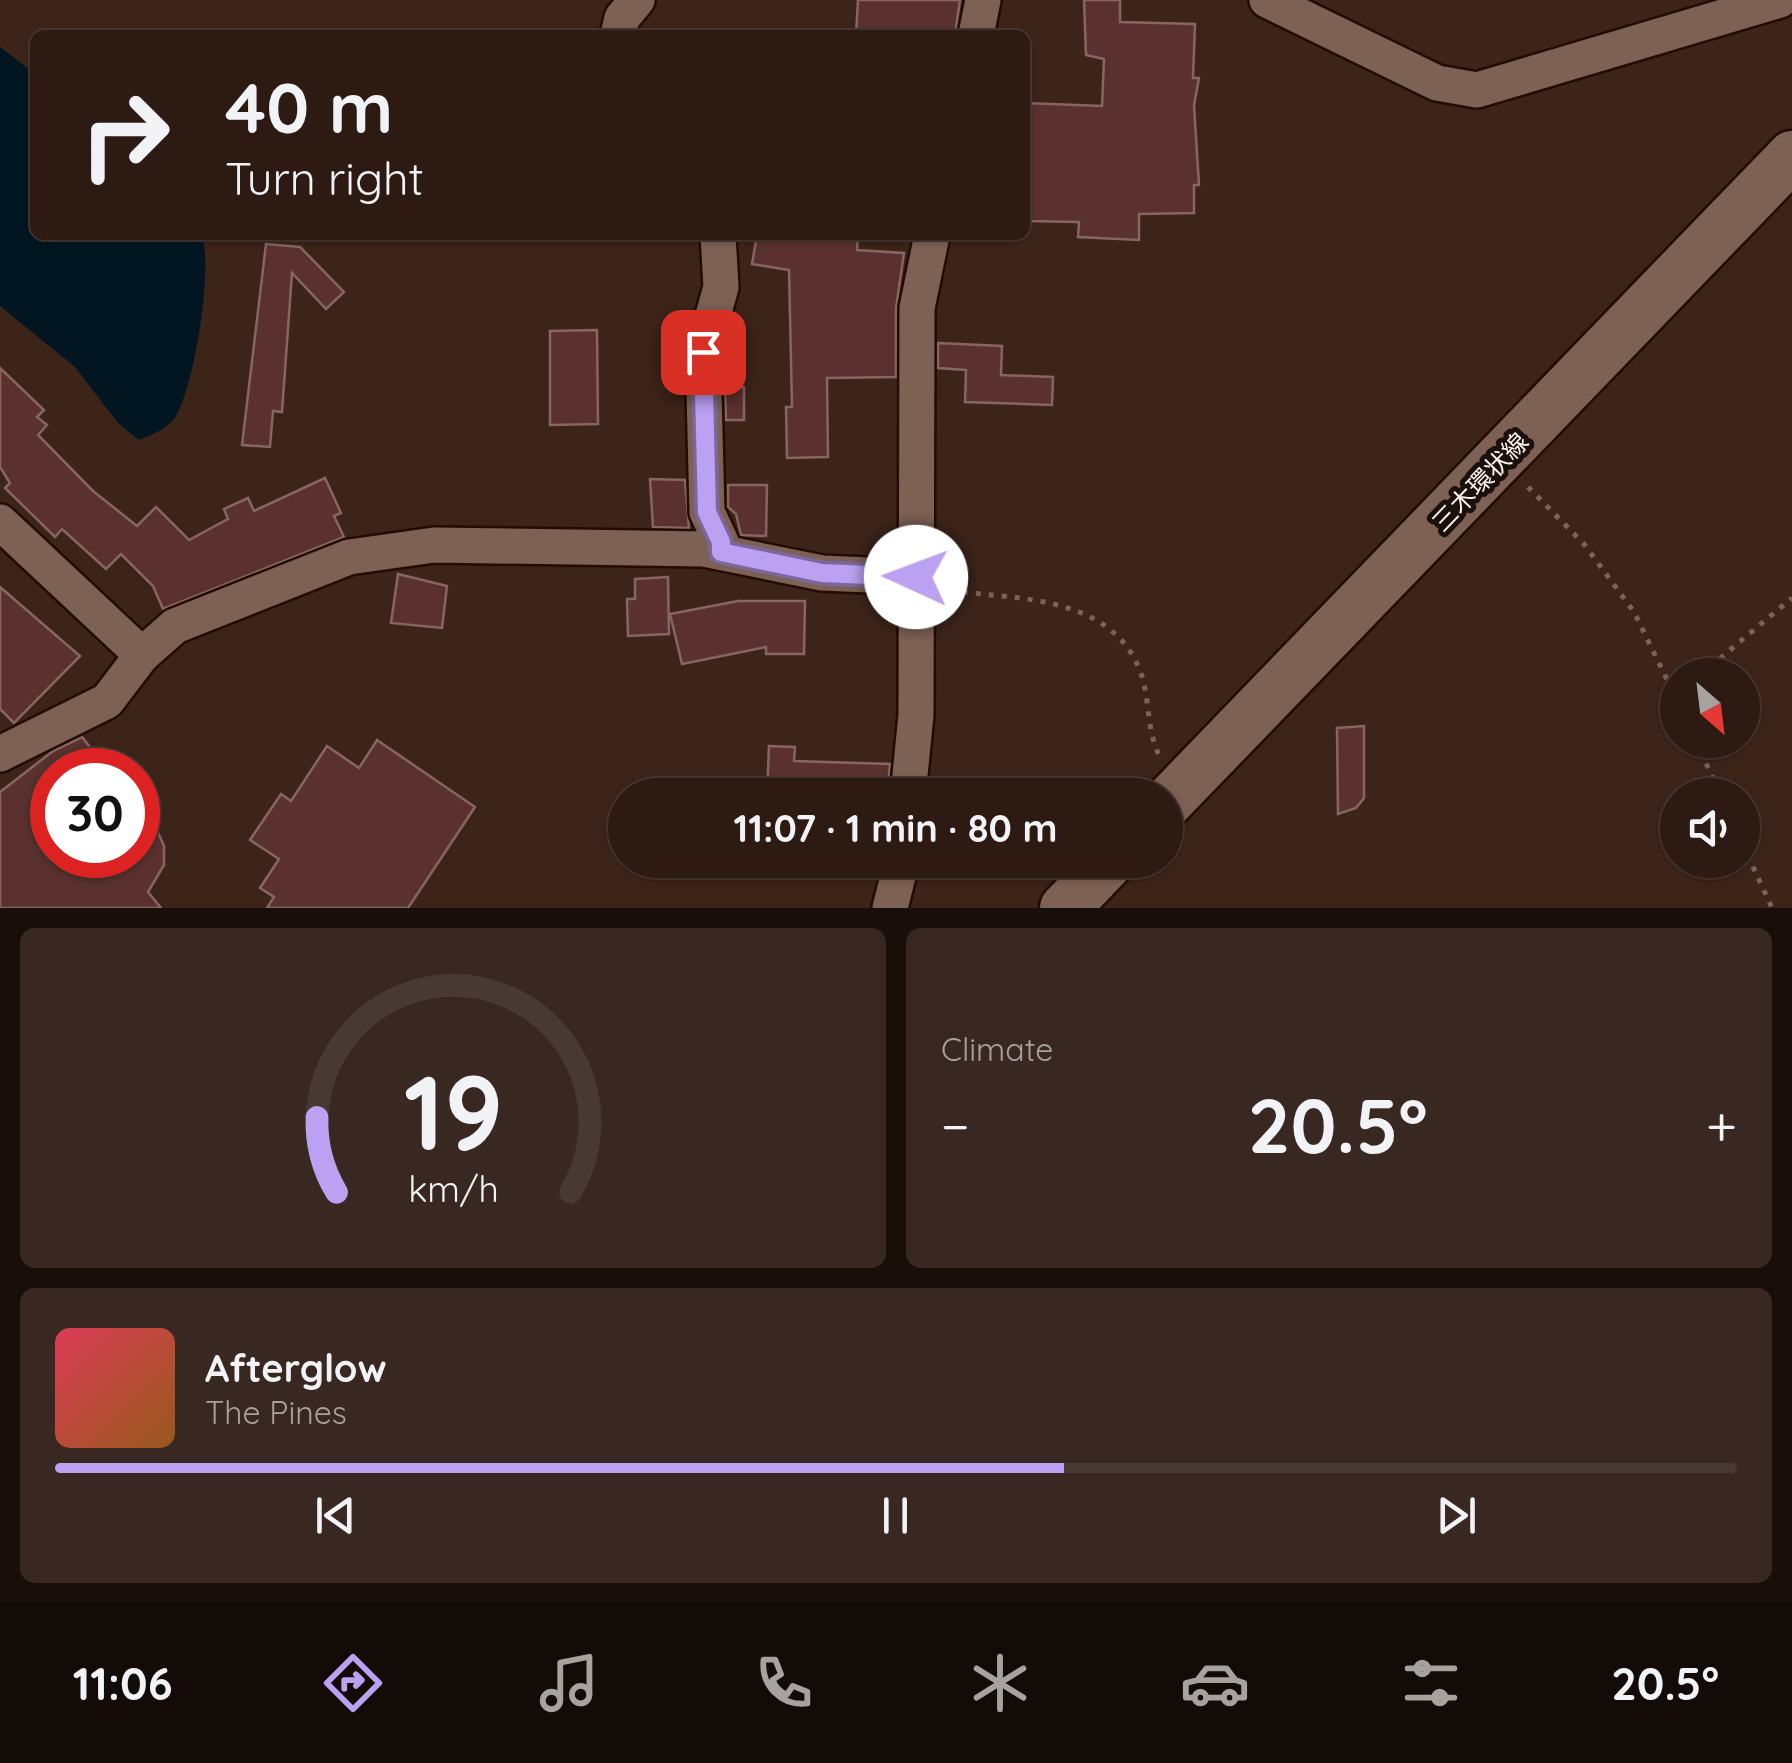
<!DOCTYPE html>
<meta charset="utf-8">
<style>
body{margin:0;font-family:Quicksand,"Noto Sans JP",sans-serif;background:#392821;color:#f1f3f6;height:100vh;display:flex;flex-direction:column;font-size:38px;white-space:nowrap}
*{box-sizing:border-box;margin:0}
p{font-size:32px;color:#a7a1a0}
.icon{flex:none;width:55px;height:55px;fill:none;stroke:currentColor;stroke-width:2;stroke-linecap:round;stroke-linejoin:round}
.map{position:relative;height:908px;overflow:hidden}
.drawer{display:flex;flex-direction:column;gap:20px;padding:20px;background:#190f0a;flex:1}
.drawer>*{flex:none}
.top-card{position:absolute;left:30px;top:30px;width:1000px;height:210px;border-radius:15px;box-shadow:0 2px 8px #0004,0 0 0 2px #483933;background:#2d1b13;color:#f1f3f6;overflow:hidden}
.needle{width:65px;rotate:152deg}
.fabs{position:absolute;left:1660px;top:658px;display:grid;gap:20px}
.fabs a{display:grid;place-items:center;width:100px;height:100px;border-radius:50%;background:#2d1b13;box-shadow:0 2px 8px #0004,0 0 0 2px #483933;font-size:50px}
.speed{position:absolute;left:30px;top:748px;display:flex;gap:20px;font-size:50px;font-weight:700;text-align:center}
.speed>*{display:grid;place-content:center;width:130px;height:130px;border-radius:50%;background:#2d1b13;box-shadow:0 2px 8px #0004,0 0 0 2px #483933;line-height:1}
.speed .limit{border:15px solid #d22;background:#fff;color:#111}
.pin{position:absolute;display:grid;place-items:center;width:85px;height:85px;color:#fff;margin:-42px;border-radius:20px;box-shadow:0 5px 15px #0006}
.me{position:absolute;width:110px;margin:-55px;rotate:272deg;stroke-linejoin:round;filter:drop-shadow(0 0 8px #0008)}
.turn{display:flex;align-items:center;gap:35px;height:210px;padding:0 30px;font-size:45px}
.turn .icon{width:130px;height:130px;stroke-width:2.5}
.turn b{display:block;font-size:70px;line-height:85px}
.big{font-size:75px;font-weight:800;line-height:1.1}
.drawer .card{flex:1;display:flex;flex-direction:column;justify-content:center;gap:15px;min-width:0;padding:0 35px;border-radius:15px;background:#392821}
.drawer .dial{align-items:center;gap:0}
.dial svg{height:260px;overflow:visible;fill:none;stroke:#483933;stroke-width:7;stroke-linecap:round;text-anchor:middle}
.dial text{fill:#f1f3f6;stroke:none}
.song{display:flex;align-items:center;gap:30px}
.cover{width:120px;height:120px;border-radius:15px;background:linear-gradient(135deg,hsl(350 70% 55%),hsl(30 70% 35%))}
.played{height:10px;border-radius:5px;background:linear-gradient(90deg,#bca0f2 60%,#483933 60%)}
.keys{display:flex;justify-content:space-around;direction:ltr}
.heat{display:flex;justify-content:space-between;align-items:center;font-size:55px;direction:ltr}
.drawer .tiles{flex:1;display:grid;gap:20px;grid-template-columns:1fr 1fr}
.card:last-child{grid-column:span 2}
.trip{position:absolute;left:608px;top:778px;width:575px;height:100px;border-radius:50px;background:#2d1b13;box-shadow:0 2px 8px #0004,0 0 0 2px #483933;font-weight:800;line-height:100px;text-align:center}
.tabs{display:flex;height:160px;justify-content:space-around;align-items:center;background:#120b08;color:#a7a1a0}
.tabs .icon{width:70px;height:70px}
.tabs .on{color:#bca0f2}
.tabs b{font-size:45px;color:#f1f3f6}
.map>svg:first-child{display:block}
.water{fill:#021622}
.building{fill:#5a312e;stroke:#866663;stroke-width:2.5}
.lines{fill:none;stroke-linecap:round;stroke-linejoin:round}
.minor-casing{stroke:#220c03;stroke-width:40}
.secondary-casing{stroke:#220c03;stroke-width:55}
.path{stroke:#78645b;stroke-width:5;stroke-dasharray:5 8;stroke-linecap:butt}
.minor{stroke:#7e6155;stroke-width:35}
.secondary{stroke:#7e6155;stroke-width:50}
.route-casing{stroke:#7a689d;stroke-width:25}
.route{stroke:#bca0f2;stroke-width:18}
.labels{text-anchor:middle;stroke-width:10;stroke-linejoin:round;paint-order:stroke}
.street-label{font-size:25px;fill:#fdf3ee;stroke:#1b100b}
</style>
<div class="map">
<svg width="1792" height="908" viewBox="0 0 1792 908">
<rect width="100%" height="100%" fill="#3c2419"/>
<path class="water" d="M0,47l35,27v161h167c11,35 -7,145 -25,179 -7,14 -24,20 -38,26l-21,-17 -43,-56 -75,-61z"/>
<g class="building">
<polygon points="858,0 960,0 955,35 856,35"/>
<polygon points="1084,0 1120,0 1120,22 1195,24 1193,78 1199,78 1194,105 1199,185 1194,185 1194,213 1139,214 1139,240 1078,237 1079,222 1025,221 1025,103 1102,106 1104,59 1086,55"/>
<polygon points="757,235 858,235 857,250 904,253 896,308 896,377 827,378 828,457 787,458 786,407 792,407 789,270 752,264"/>
<polygon points="266,244 300,247 344,292 326,309 292,273 282,412 273,411 270,447 242,445"/>
<polygon points="597,330 598,424 550,425 550,331"/>
<polygon points="938,343 1002,346 1001,375 1053,377 1052,405 965,402 966,370 938,368"/>
<polygon points="0,368 44,410 37,417 47,425 38,435 93,491 137,526 156,507 189,540 228,519 224,509 248,498 254,511 325,478 341,513 334,516 344,537 163,609 153,586 121,554 106,569 62,529 55,537 5,488 10,483 0,467"/>
<polygon points="725,387 744,387 744,420 726,420"/>
<polygon points="650,479 685,480 689,528 653,527"/>
<polygon points="728,485 767,485 766,536 741,535 736,514 728,507"/>
<polygon points="398,574 447,586 442,628 391,623"/>
<polygon points="668,577 669,634 628,636 627,599 635,599 635,579"/>
<polygon points="0,587 80,656 14,723 0,709"/>
<polygon points="738,601 805,601 804,654 766,654 766,647 682,664 670,614"/>
<polygon points="1364,726 1364,798 1356,808 1338,814 1337,728"/>
<polygon points="82,737 108,770 52,770 52,855 138,855 138,786 164,846 164,865 148,892 161,908 0,908 0,792 53,751"/>
<polygon points="377,740 475,807 408,908 267,908 274,897 260,888 279,859 250,840 281,794 291,801 327,746 359,768"/>
<polygon points="769,746 795,747 794,761 890,764 887,795 767,795"/>
</g>
<g class="lines">
<g class="minor-casing">
<g id="minor">
<polyline points="1267,0 1437,83 1477,90 1780,0"/>
<polyline points="618,35 622,18 637,0"/>
<polyline points="976,35 983,0"/>
<polyline points="718,235 721,287 703,352 707,512 721,542 721,552"/>
<polyline points="0,522 142,655 107,701 0,754"/>
<polyline points="142,655 175,626 349,557 434,545 704,549 822,573 916,577"/>
<polyline points="908,795 916,715 917,308 932,235"/>
<polyline points="890,908 902,860"/>
</g>
</g>
<g class="secondary-casing">
<g id="secondary">
<polyline points="1165,805 1792,156"/>
<polyline points="1065,908 1111,860"/>
</g>
</g>
<g class="path">
<polyline points="1528,487 1584,544 1634,612 1678,702"/>
<path d="M950,591c67,8 158,4 189,77 12,29 6,60 21,89"/>
<polyline points="1700,675 1792,598"/>
<polyline points="1695,740 1721,795"/>
<polyline points="1742,843 1772,908"/>
</g>
<use href="#minor" class="minor"/>
<use href="#secondary" class="secondary"/>
</g>
<g class="lines">
<g class="route-casing">
<polyline id="route" points="703,352 707,512 721,542 721,552 822,573 916,577"/>
</g>
<use href="#route" class="route"/>
</g>
<g class="labels">
<g class="street-label">
<text transform="translate(1480 482) rotate(-46)" y="9">三木環状線</text>
</g>
</g>
</svg>
<div class="fabs">
<a><svg class="needle" viewBox="-14 -14 28 28"><path d="M0-13l5 13h-10z" fill="#e53935"/><path d="M0 13l5-13h-10z" fill="#a7a1a0"/></svg></a>
<a><svg class="icon" aria-label="sound" viewBox="0 0 24 24"><path d="M4 9h4l5-4v14l-5-4H4zM17 9q2 3 0 6"/></svg></a>
</div>
<div class="speed"><div class="limit">30</div></div>
<div class="pin" style="left:703px;top:352px;background:#d93025"><svg class="icon" aria-label="arrive" viewBox="0 0 24 24"><path d="M6 21V4h12l-3 4 3 4H6"/></svg></div>
<svg class="me" style="left:916px;top:577px" viewBox="-20 -20 40 40"><circle r="19" fill="#fff"/><path d="M0-13L10 11 0 6-10 11z" fill="#bca0f2"/></svg>
<div class="trip">11:07 · 1 min · 80 m</div>
<div class="top-card">
<div class="turn"><svg class="icon" aria-label="right" viewBox="0 0 24 24"><path d="M7 20v-9h11M14 6l5 5-5 5"/></svg><div><b>40 m</b>Turn right</div></div>
</div>
</div>
<section class="drawer">
<div class="tiles">
<div class="card dial"><svg viewBox="0 0 100 80">
<path d="M14 69A42 42 0 1 1 86 69"/>
<path d="M14 69A42 42 0 0 1 8 46" stroke="#bca0f2"/>
<text x="50" y="56" font-size="32" font-weight="700">19</text>
<text x="50" y="72" font-size="11">km/h</text>
</svg></div>
<div class="card"><p>Climate</p>
<div class="heat"><a>−</a><b class="big">20.5°</b><a>+</a></div>
</div>
<div class="card">
<div class="song"><i class="cover"></i><div><b>Afterglow</b><p>The Pines</p></div></div>
<div class="played"></div>
<div class="keys"><svg class="icon" aria-label="previous" viewBox="0 0 24 24"><path d="M18 5L8 12l10 7zM5 5v14"/></svg><svg class="icon" aria-label="pause" viewBox="0 0 24 24"><path d="M8 5v14M16 5v14"/></svg><svg class="icon" aria-label="next" viewBox="0 0 24 24"><path d="M6 5l10 7-10 7zM19 5v14"/></svg></div>
</div>
</div>
</section>
<nav class="tabs">
<b>11:06</b>
<svg class="icon on" aria-label="directions" viewBox="0 0 24 24"><path d="M12 3l9 9-9 9-9-9zM9 14v-3h6M13 9l2 2-2 2"/></svg>
<svg class="icon" aria-label="music" viewBox="0 0 24 24"><path d="M9 18V5l10-2v13"/><circle cx="6" cy="18" r="3"/><circle cx="16" cy="16" r="3"/></svg>
<svg class="icon" aria-label="phone" viewBox="0 0 24 24"><path d="M5 4h4l2 5-3 2q2 4 5 5l2-3 5 2v4C11 20 4 13 5 4z"/></svg>
<svg class="icon" aria-label="climate" viewBox="0 0 24 24"><path d="M12 3v18M4 7l16 10M4 17L20 7"/></svg>
<svg class="icon" aria-label="car" viewBox="0 0 24 24"><path d="M5 17H2v-5l4-1 3-4h7l3 4 3 1v5h-3M9 17h6M6 11h13"/><circle cx="7" cy="17" r="2"/><circle cx="17" cy="17" r="2"/></svg>
<svg class="icon" aria-label="filters" viewBox="0 0 24 24"><path d="M4 7h16M4 17h16"/><circle cx="9" cy="7" r="2"/><circle cx="15" cy="17" r="2"/></svg>
<b>20.5°</b>
</nav>
